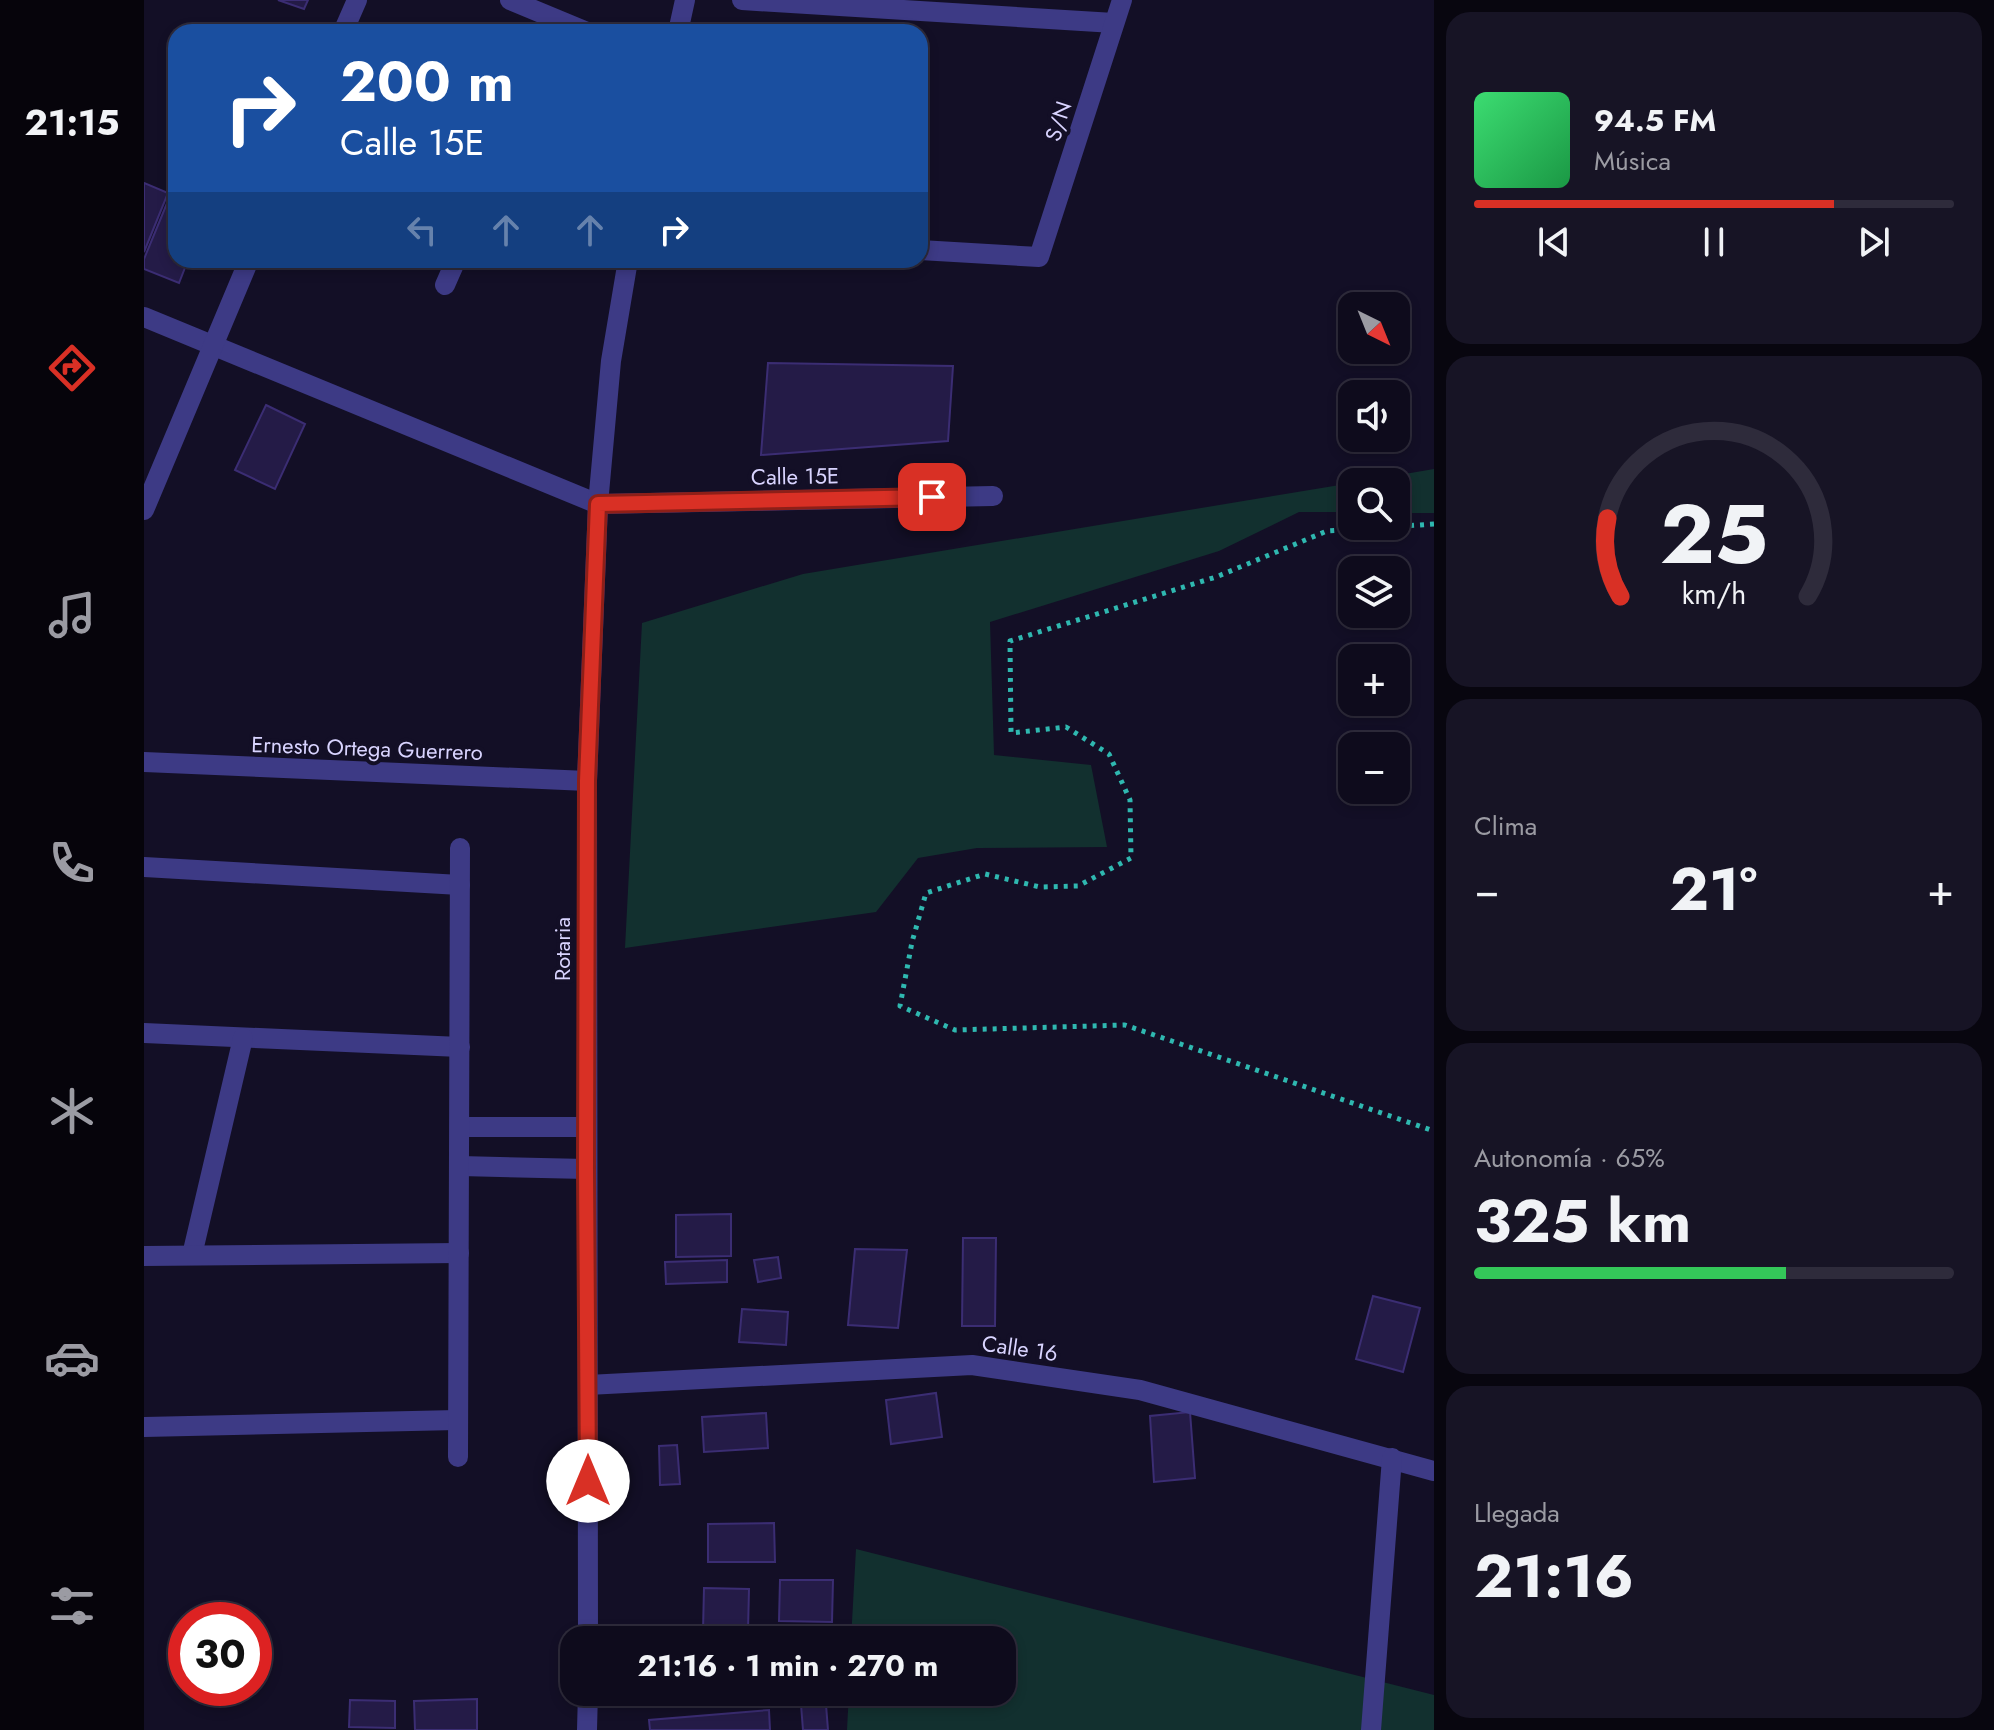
<!DOCTYPE html>
<html lang="es">
<meta charset="utf-8">
<style>
body{margin:0;font-family:Jost,sans-serif;background:#171425;color:#f1f3f6;height:100vh;display:flex;flex-direction:column;font-size:30px;white-space:nowrap}
*{box-sizing:border-box;margin:0}
p{font-size:26px;color:#9b9ba3}
.icon{flex:none;width:44px;height:44px;fill:none;stroke:currentColor;stroke-width:2;stroke-linecap:round;stroke-linejoin:round}
.map{position:relative;flex:1;overflow:hidden}
.panel{display:flex;flex-direction:column;gap:12px;padding:12px;background:#08060f;width:560px}
.panel>*{flex:none}
.top-card{position:absolute;left:24px;top:24px;width:760px;height:244px;border-radius:24px;box-shadow:0 4px 12px #0003,0 0 0 2px #2e2b3b;background:#1a4fa0;color:#fff;overflow:hidden}
.needle{width:52px;rotate:137deg}
.fabs{position:absolute;left:1194px;top:292px;display:grid;gap:16px}
.fabs a{display:grid;place-items:center;width:72px;height:72px;border-radius:16px;background:#0e0b1c;box-shadow:0 4px 12px #0003,0 0 0 2px #2e2b3b;font-size:40px}
.speed{position:absolute;left:24px;top:1602px;display:flex;gap:16px;font-size:40px;font-weight:700;text-align:center}
.speed>*{display:grid;place-content:center;width:104px;height:104px;border-radius:50%;background:#0e0b1c;box-shadow:0 4px 12px #0003,0 0 0 2px #2e2b3b;line-height:1}
.speed .limit{border:12px solid #d22;background:#fff;color:#111}
.pin{position:absolute;display:grid;place-items:center;width:68px;height:68px;color:#fff;margin:-34px;border-radius:16px;box-shadow:0 4px 12px #0006}
.me{position:absolute;width:88px;margin:-44px;rotate:0deg;stroke-linejoin:round;filter:drop-shadow(0 0 6px #0008)}
.turn{display:flex;align-items:center;gap:28px;height:168px;padding:0 40px;font-size:36px}
.turn .icon{width:104px;height:104px;stroke-width:2.5}
.turn b{display:block;font-size:56px;line-height:68px}
.lanes{display:flex;align-items:center;height:76px;padding:0 40px;background:#0003;justify-content:center;gap:40px;direction:ltr}
.lanes .off{opacity:.35}
.big{font-size:60px;font-weight:700;line-height:1.1}
.panel .widget{flex:1;display:flex;flex-direction:column;justify-content:center;gap:12px;min-width:0;padding:0 28px;border-radius:24px;background:#171425}
.panel .dial{align-items:center;gap:0}
.dial svg{height:208px;overflow:visible;fill:none;stroke:#2e2b3b;stroke-width:7;stroke-linecap:round;text-anchor:middle}
.dial text{fill:#f1f3f6;stroke:none}
.song{display:flex;align-items:center;gap:24px}
.cover{width:96px;height:96px;border-radius:12px;background:linear-gradient(135deg,hsl(140 70% 55%),hsl(140 70% 35%))}
.played{height:8px;border-radius:4px;background:linear-gradient(90deg,#d93025 75%,#2e2b3b 75%)}
.keys{display:flex;justify-content:space-around;direction:ltr}
.heat{display:flex;justify-content:space-between;align-items:center;font-size:44px;direction:ltr}
.charge{height:12px;border-radius:6px;background:linear-gradient(90deg,#34c759 65%,#2e2b3b 0)}
.trip{position:absolute;left:416px;top:1626px;width:456px;height:80px;border-radius:24px;background:#0e0b1c;box-shadow:0 4px 12px #0003,0 0 0 2px #2e2b3b;font-weight:700;line-height:80px;text-align:center}
main{display:flex;flex:1;min-height:0}
.tab-bar{display:flex;flex-direction:column;width:144px;justify-content:space-around;align-items:center;background:#06040b;color:#9b9ba3}
.tab-bar .icon{width:56px;height:56px}
.tab-bar .current{color:#d93025}
.tab-bar b{font-size:36px;color:#f1f3f6}
.map>svg:first-child{display:block}
.green{fill:#12302f}
.building{fill:#241b47;stroke:#3b2d73;stroke-width:2}
.lines{fill:none;stroke-linecap:round;stroke-linejoin:round}
.path{stroke:#2fb8b0;stroke-width:5;stroke-dasharray:4 6;stroke-linecap:butt}
.minor{stroke:#3d3a85;stroke-width:20}
.route-casing{stroke:#8d1f18;stroke-width:20}
.route{stroke:#d93025;stroke-width:14}
.labels{text-anchor:middle;stroke-width:8;stroke-linejoin:round;paint-order:stroke}
.street-label{font-size:22px;fill:#d9d4ff;stroke:#130f26}
</style>
<main>
<nav class="tab-bar">
<b>21:15</b>
<svg class="icon current" aria-label="directions" viewBox="0 0 24 24"><path d="M12 3l9 9-9 9-9-9zM9 14v-3h6M13 9l2 2-2 2"/></svg>
<svg class="icon" aria-label="music" viewBox="0 0 24 24"><path d="M9 18V5l10-2v13"/><circle cx="6" cy="18" r="3"/><circle cx="16" cy="16" r="3"/></svg>
<svg class="icon" aria-label="phone" viewBox="0 0 24 24"><path d="M5 4h4l2 5-3 2q2 4 5 5l2-3 5 2v4C11 20 4 13 5 4z"/></svg>
<svg class="icon" aria-label="climate" viewBox="0 0 24 24"><path d="M12 3v18M4 7l16 10M4 17L20 7"/></svg>
<svg class="icon" aria-label="car" viewBox="0 0 24 24"><path d="M5 17H2v-5l4-1 3-4h7l3 4 3 1v5h-3M9 17h6M6 11h13"/><circle cx="7" cy="17" r="2"/><circle cx="17" cy="17" r="2"/></svg>
<svg class="icon" aria-label="filters" viewBox="0 0 24 24"><path d="M4 7h16M4 17h16"/><circle cx="9" cy="7" r="2"/><circle cx="15" cy="17" r="2"/></svg>
</nav>
<div class="map">
<svg width="1290" height="1730" viewBox="0 0 1290 1730">
<rect width="100%" height="100%" fill="#130f26"/>
<g class="green">
<polygon points="1290,469 1290,513 1252,513 1252,482 1214,482"/>
<polygon points="1208,483 1208,512 1155,512 1075,551 846,622 850,755 947,765 963,847 833,848 774,858 732,912 481,948 498,623 659,574"/>
<polygon points="712,1549 1290,1695 1290,1730 703,1730 705,1692 858,1692 858,1640 707,1640"/>
</g>
<g class="building">
<polygon points="134,0 164,0 160,9"/>
<polygon points="0,183 24,193 0,252"/>
<polygon points="26,196 32,199 32,260 44,260 35,283 0,269 0,259"/>
<polygon points="624,363 809,366 804,441 617,455"/>
<polygon points="122,405 161,424 131,489 91,470"/>
<polygon points="587,1214 587,1256 532,1257 532,1215"/>
<polygon points="819,1238 852,1238 851,1326 818,1326"/>
<polygon points="711,1249 763,1250 754,1328 704,1325"/>
<polygon points="634,1257 637,1278 614,1282 610,1260"/>
<polygon points="583,1260 583,1282 522,1284 521,1262"/>
<polygon points="1229,1296 1276,1308 1259,1372 1212,1359"/>
<polygon points="598,1309 644,1312 642,1345 595,1342"/>
<polygon points="792,1393 798,1437 747,1444 742,1400"/>
<polygon points="1046,1412 1051,1478 1010,1482 1006,1416"/>
<polygon points="622,1413 624,1448 560,1452 558,1417"/>
<polygon points="533,1445 536,1484 516,1485 515,1446"/>
<polygon points="630,1523 631,1562 564,1562 564,1524"/>
<polygon points="636,1580 689,1580 688,1622 635,1621"/>
<polygon points="560,1588 605,1589 604,1631 559,1631"/>
<polygon points="681,1630 681,1640 656,1640 655,1631"/>
<polygon points="655,1633 655,1640 573,1640"/>
<polygon points="488,1692 588,1692 489,1705"/>
<polygon points="656,1692 681,1692 684,1730 659,1730"/>
<polygon points="333,1699 333,1730 271,1730 270,1701"/>
<polygon points="206,1700 251,1701 251,1728 205,1727"/>
<polygon points="625,1710 626,1730 506,1730 505,1720"/>
</g>
<g class="lines">
<polyline class="path" points="1290,524 1183,531 1072,577 866,641 867,733 922,727 965,754 986,800 987,858 934,886 896,887 841,874 782,893 768,942 756,1006 811,1030 981,1025 1290,1131"/>
<g class="minor">
<polyline points="366,0 443,32"/>
<polyline points="598,0 970,23"/>
<polyline points="199,32 213,0"/>
<polyline points="534,32 541,0"/>
<polyline points="776,250 895,257 978,0"/>
<polyline points="301,285 312,260"/>
<polyline points="0,317 454,504 849,496"/>
<polyline points="0,510 105,260"/>
<polyline points="0,762 443,781"/>
<polyline points="0,867 316,885"/>
<polyline points="0,1033 316,1047"/>
<polyline points="316,1127 442,1127"/>
<polyline points="316,1166 442,1169"/>
<polyline points="48,1255 99,1038"/>
<polyline points="0,1256 315,1253"/>
<polyline points="444,1385 828,1365 996,1390 1290,1471"/>
<polyline points="0,1427 313,1420"/>
<polyline points="314,1457 316,848"/>
<polyline points="444,1640 443,781 454,504 467,361 484,260"/>
<polyline points="443,1730 444,1692"/>
<polyline points="1227,1730 1248,1458"/>
</g>
</g>
<g class="lines">
<g class="route-casing">
<polyline id="route" points="444,1481 442,1169 443,781 454,504 788,497"/>
</g>
<use href="#route" class="route"/>
</g>
<g class="labels">
<g class="street-label">
<text transform="translate(914 121) rotate(-72)" y="8">S/N</text>
<text transform="translate(651 476) rotate(-1)" y="8">Calle 15E</text>
<text transform="translate(223 748) rotate(2)" y="8">Ernesto Ortega Guerrero</text>
<text transform="translate(418 949) rotate(-90)" y="8">Rotaria</text>
<text transform="translate(876 1348) rotate(8)" y="8">Calle 16</text>
</g>
</g>
</svg>
<div class="fabs">
<a><svg class="needle" viewBox="-14 -14 28 28"><path d="M0-13l5 13h-10z" fill="#e53935"/><path d="M0 13l5-13h-10z" fill="#9b9ba3"/></svg></a>
<a><svg class="icon" aria-label="sound" viewBox="0 0 24 24"><path d="M4 9h4l5-4v14l-5-4H4zM17 9q2 3 0 6"/></svg></a>
<a><svg class="icon" aria-label="search" viewBox="0 0 24 24"><circle cx="10" cy="10" r="6"/><path d="M15 15l6 6"/></svg></a>
<a><svg class="icon" aria-label="layers" viewBox="0 0 24 24"><path d="M12 4l9 5-9 5-9-5zM3 14l9 5 9-5"/></svg></a>
<a>+</a>
<a>−</a>
</div>
<div class="speed"><div class="limit">30</div></div>
<div class="pin" style="left:788px;top:497px;background:#d93025"><svg class="icon" aria-label="arrive" viewBox="0 0 24 24"><path d="M6 21V4h12l-3 4 3 4H6"/></svg></div>
<svg class="me" style="left:444px;top:1481px" viewBox="-20 -20 40 40"><circle r="19" fill="#fff"/><path d="M0-13L10 11 0 6-10 11z" fill="#d93025"/></svg>
<div class="trip">21:16 · 1 min · 270 m</div>
<div class="top-card">
<div class="turn"><svg class="icon" aria-label="right" viewBox="0 0 24 24"><path d="M7 20v-9h11M14 6l5 5-5 5"/></svg><div><b>200 m</b>Calle 15E</div></div>
<div class="lanes"><svg class="icon off" aria-label="left" viewBox="0 0 24 24"><path d="M17 20v-9H6M10 6l-5 5 5 5"/></svg><svg class="icon off" aria-label="ahead" viewBox="0 0 24 24"><path d="M12 20V5M6 11l6-6 6 6"/></svg><svg class="icon off" aria-label="ahead" viewBox="0 0 24 24"><path d="M12 20V5M6 11l6-6 6 6"/></svg><svg class="icon" aria-label="right" viewBox="0 0 24 24"><path d="M7 20v-9h11M14 6l5 5-5 5"/></svg></div>
</div>
</div>
<section class="panel">
<div class="widget">
<div class="song"><i class="cover"></i><div><b>94.5 FM</b><p>Música</p></div></div>
<div class="played"></div>
<div class="keys"><svg class="icon" aria-label="previous" viewBox="0 0 24 24"><path d="M18 5L8 12l10 7zM5 5v14"/></svg><svg class="icon" aria-label="pause" viewBox="0 0 24 24"><path d="M8 5v14M16 5v14"/></svg><svg class="icon" aria-label="next" viewBox="0 0 24 24"><path d="M6 5l10 7-10 7zM19 5v14"/></svg></div>
</div>
<div class="widget dial"><svg viewBox="0 0 100 80">
<path d="M14 69A42 42 0 1 1 86 69"/>
<path d="M14 69A42 42 0 0 1 9 39" stroke="#d93025"/>
<text x="50" y="56" font-size="32" font-weight="700">25</text>
<text x="50" y="72" font-size="11">km/h</text>
</svg></div>
<div class="widget"><p>Clima</p>
<div class="heat"><a>−</a><b class="big">21°</b><a>+</a></div>
</div>
<div class="widget"><p>Autonomía · 65%</p><b class="big">325 km</b><div class="charge"></div></div>
<div class="widget"><p>Llegada</p><b class="big">21:16</b></div>
</section>
</main>
